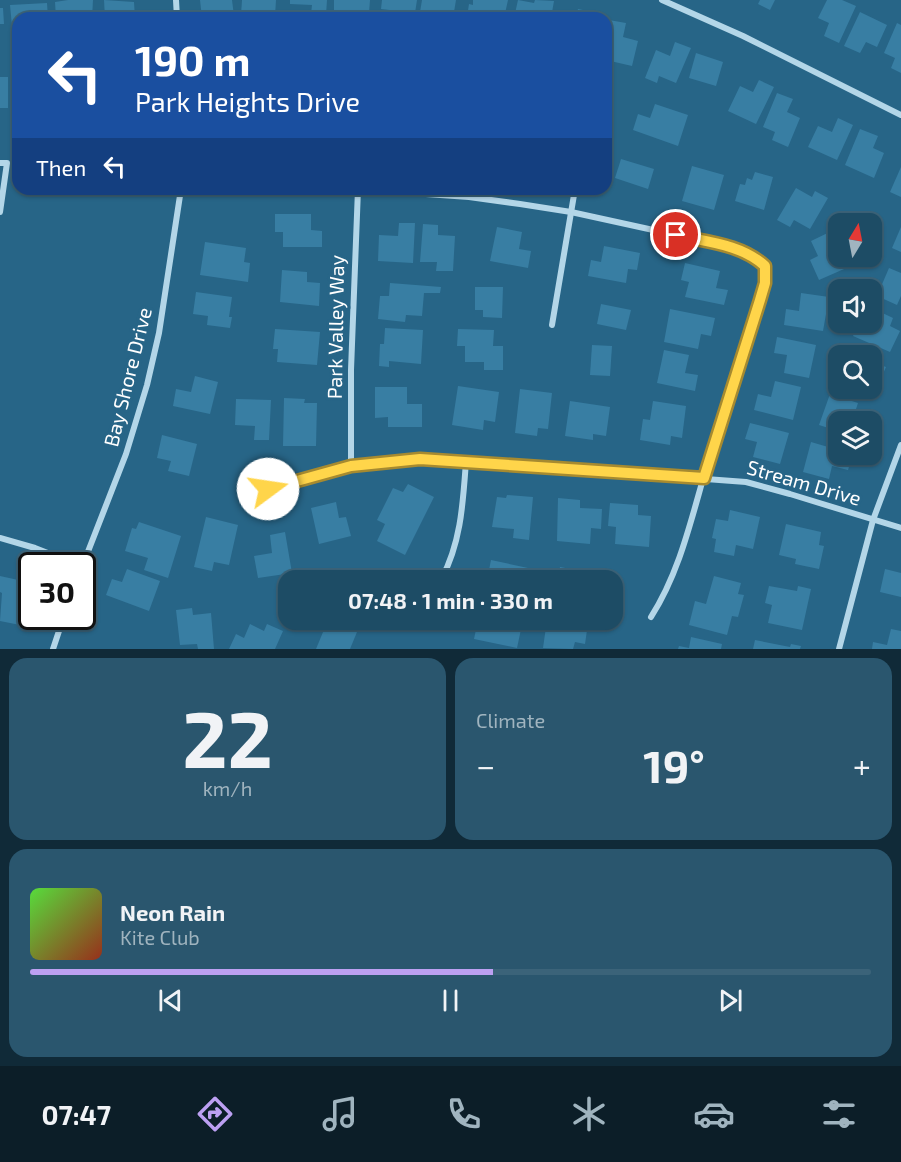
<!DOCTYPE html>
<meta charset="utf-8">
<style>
body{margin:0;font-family:"Exo 2",sans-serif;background:#2a566e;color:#f1f3f6;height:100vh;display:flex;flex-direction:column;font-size:22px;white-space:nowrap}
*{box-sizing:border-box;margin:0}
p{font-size:20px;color:#a0b4bf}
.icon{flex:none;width:33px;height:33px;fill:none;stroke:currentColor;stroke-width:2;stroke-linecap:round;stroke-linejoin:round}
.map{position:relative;height:649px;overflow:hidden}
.sheet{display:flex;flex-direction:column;gap:9px;padding:9px;background:#102a38;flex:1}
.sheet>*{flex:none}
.top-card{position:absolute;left:12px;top:12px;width:600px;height:183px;border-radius:18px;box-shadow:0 2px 4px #0004,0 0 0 2px #3b6379;background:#1a4fa0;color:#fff;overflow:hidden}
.needle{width:39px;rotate:10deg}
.fabs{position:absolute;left:828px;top:213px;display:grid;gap:12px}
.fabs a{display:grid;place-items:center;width:54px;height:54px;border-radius:12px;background:#1d4c65;box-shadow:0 2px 4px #0004,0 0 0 2px #3b6379;font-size:30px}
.speed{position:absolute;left:18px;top:552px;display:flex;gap:12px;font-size:30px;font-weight:700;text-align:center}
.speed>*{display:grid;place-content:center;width:78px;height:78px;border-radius:50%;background:#1d4c65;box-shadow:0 2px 4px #0004,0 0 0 2px #3b6379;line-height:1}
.speed .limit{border:3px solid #111;border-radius:9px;background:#fff;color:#111}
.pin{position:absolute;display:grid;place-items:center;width:51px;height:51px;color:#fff;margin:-26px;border:3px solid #fff;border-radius:50%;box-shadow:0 2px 6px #0007}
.me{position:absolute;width:66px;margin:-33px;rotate:76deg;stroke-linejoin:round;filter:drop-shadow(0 0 4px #0008)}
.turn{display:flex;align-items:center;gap:21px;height:126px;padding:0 24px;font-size:27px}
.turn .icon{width:78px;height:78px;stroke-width:2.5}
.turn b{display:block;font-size:42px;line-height:51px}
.then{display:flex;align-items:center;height:57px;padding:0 24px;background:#0003;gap:12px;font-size:22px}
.big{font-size:45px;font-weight:700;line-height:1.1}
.sheet .tile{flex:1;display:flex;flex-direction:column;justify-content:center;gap:9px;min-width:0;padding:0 21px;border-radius:18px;background:#2a566e}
.sheet .dial{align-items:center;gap:0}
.dial b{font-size:78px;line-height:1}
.song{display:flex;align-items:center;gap:18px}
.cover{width:72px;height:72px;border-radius:9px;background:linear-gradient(135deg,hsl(110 70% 55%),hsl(10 70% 35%))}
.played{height:6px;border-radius:3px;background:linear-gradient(90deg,#bca0f2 55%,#3b6379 55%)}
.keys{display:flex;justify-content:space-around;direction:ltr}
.heat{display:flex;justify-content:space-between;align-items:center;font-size:33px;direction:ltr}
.sheet .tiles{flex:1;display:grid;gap:9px;grid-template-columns:1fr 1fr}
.tile:last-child{grid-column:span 2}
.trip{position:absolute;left:278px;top:570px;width:345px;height:60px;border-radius:18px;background:#1d4c65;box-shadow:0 2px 4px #0004,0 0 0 2px #3b6379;font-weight:700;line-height:60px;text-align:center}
.tab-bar{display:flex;height:96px;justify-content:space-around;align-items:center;background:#0c1e28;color:#a0b4bf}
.tab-bar .icon{width:42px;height:42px}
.tab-bar .active{color:#bca0f2}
.tab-bar b{font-size:27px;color:#f1f3f6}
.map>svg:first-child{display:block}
.building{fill:#387ea3}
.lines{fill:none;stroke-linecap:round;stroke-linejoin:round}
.street{stroke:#b3d6e8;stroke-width:6}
.route-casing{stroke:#a68a30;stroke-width:15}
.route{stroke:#ffd54a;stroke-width:10}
.labels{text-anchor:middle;stroke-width:6;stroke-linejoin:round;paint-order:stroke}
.street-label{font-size:20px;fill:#fff;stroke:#276587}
</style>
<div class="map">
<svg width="901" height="649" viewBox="0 0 901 649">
<rect width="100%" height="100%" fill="#276587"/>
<g class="building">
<polygon points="68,0 93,0 92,18 56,18 55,2"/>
<polygon points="104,0 134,2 135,18 105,18"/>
<polygon points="200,0 232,0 234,16 202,18"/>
<polygon points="242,0 276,0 275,16 241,15"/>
<polygon points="290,0 327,0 326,15 311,14 312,5 290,4"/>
<polygon points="334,0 370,0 369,13 334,10"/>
<polygon points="382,0 417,0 415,13 381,9"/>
<polygon points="422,0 456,0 453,18 419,18"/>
<polygon points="473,0 508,0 504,18 467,17 469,4 473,5"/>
<polygon points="518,0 534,3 535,0 554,1 551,18 514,18"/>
<polygon points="760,0 775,0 770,10 758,4"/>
<polygon points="827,0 842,0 856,6 839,43 824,36 829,23 818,18"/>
<polygon points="47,3 48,18 18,18 18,46 14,47 10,5"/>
<polygon points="0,8 3,8 4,24 0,24"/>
<polygon points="578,9 603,14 602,18 575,18"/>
<polygon points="860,12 887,25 877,47 866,42 860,53 844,46"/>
<polygon points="609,20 626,23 623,37 638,41 632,66 606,60 606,32"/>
<polygon points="897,23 901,25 901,73 891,68 895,58 884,53"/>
<polygon points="675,42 691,48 676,83 659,76 657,83 645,78 656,50 670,56"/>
<polygon points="696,53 723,62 716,86 689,78"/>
<rect x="0" y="77" width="8" height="31"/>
<polygon points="759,80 774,87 756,124 728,111 740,86 753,92"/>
<polygon points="777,93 793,99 787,112 800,118 788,147 772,140 775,132 763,127"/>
<polygon points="655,104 688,115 678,146 633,130 638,114 650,118"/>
<polygon points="838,118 853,125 837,160 808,147 818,126 832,132"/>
<polygon points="860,129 878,136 873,148 884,153 874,178 845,165"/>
<polygon points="621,159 654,169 648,189 615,178"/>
<polygon points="692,166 724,175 714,210 682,201"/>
<polygon points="901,167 901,197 890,192"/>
<polygon points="755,172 773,177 764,210 735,201 740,184 745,185 747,178 752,180"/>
<polygon points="796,188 812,197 815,191 828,198 810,229 794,220 790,227 777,220"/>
<polygon points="275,214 311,214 311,230 322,231 322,247 283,247 283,232 275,232"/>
<polygon points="871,214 876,231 872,233 872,224 843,224"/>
<polygon points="399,223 415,223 413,263 378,261 379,235 398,236"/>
<polygon points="423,224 438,225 438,235 455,236 453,271 436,271 437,262 420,262"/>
<polygon points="497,227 522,232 519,249 531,251 528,268 490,261"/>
<polygon points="901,227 901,252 892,248"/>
<polygon points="838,228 838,256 858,256 860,262 819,280 810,260 818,256 811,241"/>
<polygon points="205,242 246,248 244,262 250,263 248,282 200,275"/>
<polygon points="604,246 640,253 637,270 628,269 626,283 588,276 591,260 601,262"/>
<polygon points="685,263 720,271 716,288 728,290 724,305 685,297 689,282 681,280"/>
<polygon points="889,268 901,273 901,296 897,305 877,296"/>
<polygon points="282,270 307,272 307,282 320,283 319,306 280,302"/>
<polygon points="390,283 441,287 440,293 424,293 422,316 406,315 405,322 378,319 380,296 389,296"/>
<polygon points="475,287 503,287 502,318 483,317 483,310 475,310"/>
<polygon points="196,292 232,297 229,317 232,317 230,328 207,325 208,316 193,314"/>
<polygon points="801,293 829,297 823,331 784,325 786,309 799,311"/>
<polygon points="601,304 631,310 626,330 597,324"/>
<polygon points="872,308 893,318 890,326 900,331 890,352 853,336 859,322 872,322"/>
<polygon points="670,309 715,318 711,336 701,334 698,349 664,342"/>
<polygon points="385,328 423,330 421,364 389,361 389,367 379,366 380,344 384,344"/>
<polygon points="275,329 320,332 317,365 277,362 278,349 273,349"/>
<polygon points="458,329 494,330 493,346 503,346 503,370 484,370 484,362 465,362 465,346 457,346"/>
<polygon points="777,337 816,345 809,378 784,373 787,355 774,353"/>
<polygon points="592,345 612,346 610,376 590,375"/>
<polygon points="664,350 689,355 685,373 698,375 695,391 657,383"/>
<polygon points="872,362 886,367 879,383 872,380"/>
<polygon points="195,376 218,382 210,414 173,406 176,389 191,392"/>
<polygon points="775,381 801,387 793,420 754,410 758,394 771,397"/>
<polygon points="458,386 499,392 495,422 484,420 483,430 452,425"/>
<polygon points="375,387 407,387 407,404 422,404 422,427 388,427 388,417 375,418"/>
<polygon points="520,389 552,393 548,429 538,428 537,436 515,433"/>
<polygon points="830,394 858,403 855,412 865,416 863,422 838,422 838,431 819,425"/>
<polygon points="284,398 305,399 304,403 317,403 316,446 283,446"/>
<polygon points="236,399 271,400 269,440 254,440 255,426 235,425"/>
<polygon points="570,401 610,407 606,436 593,434 593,440 565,436"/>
<polygon points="653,401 686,406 682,438 671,436 670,445 640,440 643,419 650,420"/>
<polygon points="750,423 789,433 780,464 753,457 757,442 745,439"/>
<polygon points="162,435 197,444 189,476 168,471 171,461 157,458"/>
<polygon points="838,440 838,454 853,454 848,470 832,466 829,479 803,472 811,442 835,449"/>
<polygon points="408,484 434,497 405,555 377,541 385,524 377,520 393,488 403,492"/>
<polygon points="507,495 533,497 529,540 513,538 514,529 492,527 497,497 506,498"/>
<polygon points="558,498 580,500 580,508 602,509 601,529 591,528 590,544 557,541"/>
<polygon points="336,502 339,518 346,517 351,536 319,544 311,508"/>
<polygon points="610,503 638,505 638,515 651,516 649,547 615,544 616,527 608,526"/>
<polygon points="730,510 760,517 753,549 736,545 734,556 714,552 716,539 712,538 716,519 728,521"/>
<polygon points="206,517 238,525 229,565 214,562 212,571 194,567"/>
<polygon points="139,522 181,536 168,578 144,570 148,558 125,551 132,528 136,529"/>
<polygon points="786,524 821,532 819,545 824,546 819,569 795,564 796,559 779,555"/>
<polygon points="285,532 292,573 258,578 254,556 272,553 270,535"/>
<polygon points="491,560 528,568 526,580 487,580"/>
<polygon points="560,567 592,573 592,570 605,572 603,580 557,580"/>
<polygon points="127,569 160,581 149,611 106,595 112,579 122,582"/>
<polygon points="885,569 901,573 901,597 880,592"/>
<polygon points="0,576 32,583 32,594 25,626 0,621 2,593 0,592"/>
<polygon points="714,576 741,583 738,594 744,595 738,617 732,616 727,635 689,625 695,601 706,604"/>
<polygon points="769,586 797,591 798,586 811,589 802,630 768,623 772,605 765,603"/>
<polygon points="192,608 193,615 211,613 214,649 198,649 197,644 180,645 176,610"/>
<polygon points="328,620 357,632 350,649 316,649"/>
<polygon points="478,620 523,620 517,648 474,639"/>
<polygon points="547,620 564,620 588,623 585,644 575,642 573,649 543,648"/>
<polygon points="250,624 264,631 267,624 283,631 275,649 229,649 236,634 244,638"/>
<polygon points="891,629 901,631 901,649 872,649 873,642 887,645"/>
<polygon points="691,637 722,644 721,649 678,649 679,646 689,648"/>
<polygon points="755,640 790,647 791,644 801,646 800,649 753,649"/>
</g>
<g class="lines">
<g class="street">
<polyline points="176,0 177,18"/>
<polyline points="662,0 743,36 901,115"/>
<polyline points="0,163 7,163 0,212"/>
<path d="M354,189l115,8 51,7 51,8 169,37 13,6 12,11v17l-5,17c-18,53 -36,107 -52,162 -16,53 -27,108 -57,155"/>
<polyline points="181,191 240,189"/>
<polyline points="552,325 575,189"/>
<polyline points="351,466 351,370 358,189"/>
<polyline points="268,490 351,466 420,459 466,461 746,482 790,494 901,528"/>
<polyline points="0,538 35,548 81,566"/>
<polyline points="82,567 126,454 147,385 159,333 181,189"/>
<path d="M441,580c20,-37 22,-77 25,-119"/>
<polyline points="53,649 64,616"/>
<polyline points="839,649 873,520 901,445"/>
</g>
</g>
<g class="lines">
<g class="route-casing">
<path id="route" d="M268,489l83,-23 69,-7 284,19 56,-178 5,-17v-17c-24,-22 -58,-24 -89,-31"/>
</g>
<use href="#route" class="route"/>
</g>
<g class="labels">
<g class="street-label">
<text transform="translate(336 327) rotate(-89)" y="7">Park Valley Way</text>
<text transform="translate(128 377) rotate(-76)" y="7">Bay Shore Drive</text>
<text transform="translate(804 483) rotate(16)" y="7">Stream Drive</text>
</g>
</g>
</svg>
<div class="fabs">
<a><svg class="needle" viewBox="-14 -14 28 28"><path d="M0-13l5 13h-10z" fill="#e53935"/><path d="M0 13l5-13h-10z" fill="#a0b4bf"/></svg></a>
<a><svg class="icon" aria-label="sound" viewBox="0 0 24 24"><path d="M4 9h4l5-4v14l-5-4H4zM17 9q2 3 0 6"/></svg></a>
<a><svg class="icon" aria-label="search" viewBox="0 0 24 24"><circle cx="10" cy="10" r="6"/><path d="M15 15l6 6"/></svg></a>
<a><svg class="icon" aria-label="layers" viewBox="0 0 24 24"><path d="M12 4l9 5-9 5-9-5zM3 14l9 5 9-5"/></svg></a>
</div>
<div class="speed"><div class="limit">30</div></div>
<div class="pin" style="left:676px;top:235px;background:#d93025"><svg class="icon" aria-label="arrive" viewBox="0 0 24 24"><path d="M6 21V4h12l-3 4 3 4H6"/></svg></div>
<svg class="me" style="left:268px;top:489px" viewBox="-20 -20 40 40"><circle r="19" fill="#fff"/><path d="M0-13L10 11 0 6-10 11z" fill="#ffd54a"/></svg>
<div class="trip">07:48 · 1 min · 330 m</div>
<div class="top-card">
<div class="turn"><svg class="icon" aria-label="left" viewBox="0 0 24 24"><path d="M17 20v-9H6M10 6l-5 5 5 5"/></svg><div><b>190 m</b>Park Heights Drive</div></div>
<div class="then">Then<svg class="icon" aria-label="left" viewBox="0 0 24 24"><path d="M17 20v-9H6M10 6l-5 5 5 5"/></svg></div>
</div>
</div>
<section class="sheet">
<div class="tiles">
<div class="tile dial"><b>22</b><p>km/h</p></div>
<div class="tile"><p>Climate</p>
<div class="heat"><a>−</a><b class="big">19°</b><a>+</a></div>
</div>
<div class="tile">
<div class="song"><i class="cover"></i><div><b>Neon Rain</b><p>Kite Club</p></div></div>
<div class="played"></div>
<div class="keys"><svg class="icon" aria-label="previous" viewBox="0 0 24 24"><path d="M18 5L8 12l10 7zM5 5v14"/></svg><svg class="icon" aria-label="pause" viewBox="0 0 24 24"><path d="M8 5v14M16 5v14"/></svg><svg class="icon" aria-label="next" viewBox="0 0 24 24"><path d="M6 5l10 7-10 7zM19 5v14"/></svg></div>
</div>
</div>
</section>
<nav class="tab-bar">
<b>07:47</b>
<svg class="icon active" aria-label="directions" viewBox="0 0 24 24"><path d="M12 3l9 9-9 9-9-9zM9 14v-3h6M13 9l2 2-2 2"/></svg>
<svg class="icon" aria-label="music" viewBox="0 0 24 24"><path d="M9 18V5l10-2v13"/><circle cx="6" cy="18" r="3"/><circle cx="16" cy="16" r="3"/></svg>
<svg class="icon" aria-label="phone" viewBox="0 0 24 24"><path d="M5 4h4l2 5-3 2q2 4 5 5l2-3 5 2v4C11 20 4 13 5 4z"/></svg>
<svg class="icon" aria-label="climate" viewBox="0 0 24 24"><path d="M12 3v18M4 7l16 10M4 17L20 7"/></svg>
<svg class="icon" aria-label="car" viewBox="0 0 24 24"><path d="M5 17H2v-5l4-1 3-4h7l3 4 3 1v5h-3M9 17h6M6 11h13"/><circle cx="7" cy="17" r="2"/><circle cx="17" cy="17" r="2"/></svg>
<svg class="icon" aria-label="filters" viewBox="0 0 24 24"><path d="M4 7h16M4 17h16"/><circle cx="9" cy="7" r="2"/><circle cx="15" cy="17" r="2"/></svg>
</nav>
